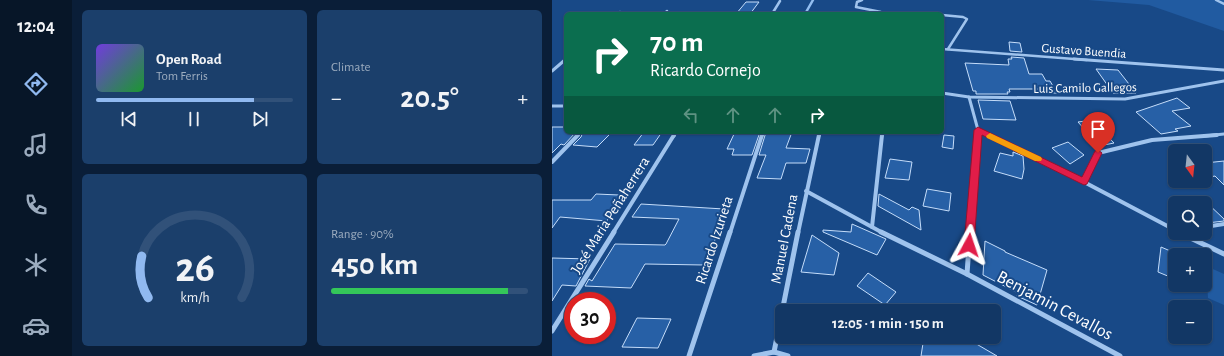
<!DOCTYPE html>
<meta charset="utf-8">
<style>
body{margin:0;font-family:"Alegreya Sans",sans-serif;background:#1b3f6b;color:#f1f3f6;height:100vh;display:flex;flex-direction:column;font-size:15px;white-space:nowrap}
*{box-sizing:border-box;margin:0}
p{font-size:13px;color:#9cacbf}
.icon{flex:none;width:22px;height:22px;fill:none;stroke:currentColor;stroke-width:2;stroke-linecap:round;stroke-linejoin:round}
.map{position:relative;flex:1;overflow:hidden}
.details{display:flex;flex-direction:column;gap:10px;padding:10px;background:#0a1e38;width:480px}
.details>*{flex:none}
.hud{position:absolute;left:12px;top:12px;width:380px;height:122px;border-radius:6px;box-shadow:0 1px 3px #0004,0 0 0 1px #315179;background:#0b6e4f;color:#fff;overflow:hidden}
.needle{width:26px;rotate:165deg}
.fabs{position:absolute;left:616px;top:144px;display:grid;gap:8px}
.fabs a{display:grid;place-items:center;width:44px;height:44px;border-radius:6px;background:#123765;box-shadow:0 1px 3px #0004,0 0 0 1px #315179;font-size:20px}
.speed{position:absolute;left:12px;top:292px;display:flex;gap:8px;font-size:20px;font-weight:700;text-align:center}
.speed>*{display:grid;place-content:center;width:52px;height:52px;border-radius:50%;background:#123765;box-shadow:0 1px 3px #0004,0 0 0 1px #315179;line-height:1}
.speed .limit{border:6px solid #d22;background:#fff;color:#111}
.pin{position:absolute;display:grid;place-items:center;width:34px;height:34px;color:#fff;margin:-41px -17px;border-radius:50% 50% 50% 0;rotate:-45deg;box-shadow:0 0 4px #0007}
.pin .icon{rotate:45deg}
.me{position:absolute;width:44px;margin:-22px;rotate:5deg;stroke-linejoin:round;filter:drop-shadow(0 0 3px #0008)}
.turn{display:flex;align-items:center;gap:14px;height:84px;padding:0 20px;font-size:18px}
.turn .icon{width:52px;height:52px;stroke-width:2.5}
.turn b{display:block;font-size:28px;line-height:34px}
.lanes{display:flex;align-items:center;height:38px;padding:0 20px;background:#0003;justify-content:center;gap:20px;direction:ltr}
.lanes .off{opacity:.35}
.big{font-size:30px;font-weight:600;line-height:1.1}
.details .widget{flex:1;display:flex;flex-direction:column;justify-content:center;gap:6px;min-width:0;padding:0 14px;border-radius:6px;background:#1b3f6b}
.details .dial{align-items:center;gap:0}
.dial svg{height:104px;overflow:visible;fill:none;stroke:#315179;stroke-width:7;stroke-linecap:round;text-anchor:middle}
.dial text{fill:#f1f3f6;stroke:none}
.song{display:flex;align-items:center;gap:12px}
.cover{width:48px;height:48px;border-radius:6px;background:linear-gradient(135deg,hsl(260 70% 55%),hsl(130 70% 35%))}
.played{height:4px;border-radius:2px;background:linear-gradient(90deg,#90b9f0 80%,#315179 80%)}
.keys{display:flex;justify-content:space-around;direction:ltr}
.heat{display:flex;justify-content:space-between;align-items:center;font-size:22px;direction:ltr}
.charge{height:6px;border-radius:3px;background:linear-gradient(90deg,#34c759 90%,#315179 0)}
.details .tiles{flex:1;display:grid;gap:10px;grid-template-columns:repeat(2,1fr)}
.trip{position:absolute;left:223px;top:304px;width:226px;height:40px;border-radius:6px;background:#123765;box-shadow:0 1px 3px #0004,0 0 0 1px #315179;font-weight:600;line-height:40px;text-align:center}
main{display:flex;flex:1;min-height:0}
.tab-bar{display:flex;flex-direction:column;width:72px;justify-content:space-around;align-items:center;background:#071628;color:#9cacbf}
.tab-bar .icon{width:28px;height:28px}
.tab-bar .active{color:#90b9f0}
.tab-bar b{font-size:18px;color:#f1f3f6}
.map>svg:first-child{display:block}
.green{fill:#215ba1}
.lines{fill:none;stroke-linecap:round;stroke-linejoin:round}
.stream{stroke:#92bef0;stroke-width:2.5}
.building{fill:#2760a6;stroke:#c5ddfa}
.street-far3{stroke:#9fc3ed;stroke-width:2.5}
.street-far2{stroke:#9fc3ed;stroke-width:3}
.street-far1{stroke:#9fc3ed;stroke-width:4}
.street{stroke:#9fc3ed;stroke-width:5}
.route{fill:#e11d48;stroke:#92132f}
.slow{fill:#f59e0b}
.labels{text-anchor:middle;stroke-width:4;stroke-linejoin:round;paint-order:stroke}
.far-street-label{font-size:13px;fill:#fff;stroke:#184987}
.street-label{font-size:15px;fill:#fff;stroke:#184987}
.near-street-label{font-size:18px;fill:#fff;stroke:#184987}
</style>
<main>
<nav class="tab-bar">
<b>12:04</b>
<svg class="icon active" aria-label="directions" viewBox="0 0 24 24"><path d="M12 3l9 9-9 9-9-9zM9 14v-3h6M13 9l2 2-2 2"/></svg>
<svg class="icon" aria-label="music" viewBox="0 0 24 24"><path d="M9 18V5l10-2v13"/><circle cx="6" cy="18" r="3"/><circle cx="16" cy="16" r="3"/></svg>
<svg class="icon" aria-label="phone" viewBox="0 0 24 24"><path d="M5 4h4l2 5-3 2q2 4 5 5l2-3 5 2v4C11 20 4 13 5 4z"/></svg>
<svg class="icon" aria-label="climate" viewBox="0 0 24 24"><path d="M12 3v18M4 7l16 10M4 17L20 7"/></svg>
<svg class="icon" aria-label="car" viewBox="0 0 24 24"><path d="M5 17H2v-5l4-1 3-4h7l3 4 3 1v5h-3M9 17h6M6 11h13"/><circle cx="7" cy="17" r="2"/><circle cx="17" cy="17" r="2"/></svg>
</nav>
<section class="details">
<div class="tiles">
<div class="widget">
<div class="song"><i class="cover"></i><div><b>Open Road</b><p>Tom Ferris</p></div></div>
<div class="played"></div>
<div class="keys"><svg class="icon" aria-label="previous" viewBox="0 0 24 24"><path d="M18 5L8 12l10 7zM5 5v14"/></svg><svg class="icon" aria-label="pause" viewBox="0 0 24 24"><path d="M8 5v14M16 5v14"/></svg><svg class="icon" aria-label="next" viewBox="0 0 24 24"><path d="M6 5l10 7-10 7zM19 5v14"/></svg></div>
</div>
<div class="widget"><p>Climate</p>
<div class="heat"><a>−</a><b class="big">20.5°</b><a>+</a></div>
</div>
<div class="widget dial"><svg viewBox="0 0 100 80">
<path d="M14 69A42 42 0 1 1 86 69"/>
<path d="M14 69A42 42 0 0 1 9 37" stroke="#90b9f0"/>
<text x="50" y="56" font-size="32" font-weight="700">26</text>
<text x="50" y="72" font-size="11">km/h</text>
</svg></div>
<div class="widget"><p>Range · 90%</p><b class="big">450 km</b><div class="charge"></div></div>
</div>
</section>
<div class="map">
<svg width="672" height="356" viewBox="0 0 672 356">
<rect width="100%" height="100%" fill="#184987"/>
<g class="green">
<polygon points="536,0 672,0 672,31 597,5"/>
<polygon points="654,266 672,274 672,305 656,298"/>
</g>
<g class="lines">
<polyline class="stream" points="253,14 261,0"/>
</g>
<g class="building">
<polygon points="194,2 207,2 198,14 184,14"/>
<polygon points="457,42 468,43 470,52 458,51"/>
<polygon points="459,57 472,58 477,74 490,74 494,81 498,81 505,93 488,93 486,89 457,89 458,92 455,92 456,94 424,94 424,91 421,91 413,63 457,65 456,59 460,59"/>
<polygon points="544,69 566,70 584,93 561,93"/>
<polygon points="625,98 638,108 620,111 639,126 623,129 626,131 609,134 584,112"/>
<polygon points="426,100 458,101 464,120 431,119"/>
<polygon points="540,120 562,143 547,146 526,122"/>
<polygon points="0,127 14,127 14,132 24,132 12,145 9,144 0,153"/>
<polygon points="31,132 60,132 45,147 21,145 29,137"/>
<polygon points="92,132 110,132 101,145 82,145"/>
<polygon points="183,132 208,132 200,155 180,155 182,149 175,149"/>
<polygon points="214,132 240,132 234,148 258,149 254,163 234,163 229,179 205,178 214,155 207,155"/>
<polygon points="392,135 402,136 401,149 390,147"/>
<polygon points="516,142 532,155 518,164 500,148"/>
<polygon points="461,152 471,156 472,169 470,179 442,171 448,153 461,156"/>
<polygon points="338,159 360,162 357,180 333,178"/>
<polygon points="672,161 672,185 663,176 653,178 653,163"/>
<polygon points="375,189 399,193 397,211 371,206"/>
<polygon points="44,194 67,195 55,221 8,217 0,228 0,200 39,200"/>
<polygon points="327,194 357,210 360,207 367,210 369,230 326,206"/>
<polygon points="653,201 672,219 672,221 655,223 653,221"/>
<polygon points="89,204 172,209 165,226 169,226 152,265 93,264 79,288 33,286 37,279 40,281 63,244 113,245 114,244 127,219 80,217"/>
<polygon points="300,224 334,239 325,255 271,232 271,230 299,232"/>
<polygon points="260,235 287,253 282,275 249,272"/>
<polygon points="433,241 453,251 453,252 495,270 485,305 465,296 466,293 431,275"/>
<polygon points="609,247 623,253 623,279 606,272"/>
<polygon points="0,258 38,259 24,286 10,285 0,301"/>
<polygon points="316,273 344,292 333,305 305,286"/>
<polygon points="85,318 119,319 106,348 70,347"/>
<polygon points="372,337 422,337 421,342 445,356 369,356"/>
</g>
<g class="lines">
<g class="street-far3">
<polyline points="310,0 305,2 304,7 329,12 370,14"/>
<polyline points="664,0 672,4"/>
<polyline points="66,14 68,12"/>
<polyline points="112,14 115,11"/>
<polyline points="220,14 228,1"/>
<polyline points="390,15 411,17 415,19 396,49"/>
<polyline points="390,49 535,60"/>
</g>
<g class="street-far2">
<polyline points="522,59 672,70"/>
<polyline points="0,71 14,59"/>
<polyline points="390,93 417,97 573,99 672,81"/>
<polyline points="417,97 426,130 426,136"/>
<polyline points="0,106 14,106"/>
<polyline points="426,130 437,136"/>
<polyline points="25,136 28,132"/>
<polyline points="122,136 124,132"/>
<polyline points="210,136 211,132"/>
<polyline points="267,136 268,132"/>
<polyline points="330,136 330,132"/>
<polyline points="653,136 672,134"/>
</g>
<g class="street-far1">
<polyline points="435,135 532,182 623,230"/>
<polyline points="0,162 26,135"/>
<polyline points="532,182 546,153 600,140 665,135"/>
<polyline points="254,191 331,233"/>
<polyline points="320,227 330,135"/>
<polyline points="653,227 672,224"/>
<polyline points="61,233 122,135"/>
<polyline points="178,233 210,135"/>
<polyline points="246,233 267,135"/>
<polyline points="418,233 426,135"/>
</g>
<g class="street">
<polyline points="329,232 415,274 568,356"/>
<polyline points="628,233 672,254"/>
<polyline points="415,274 418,232"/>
<polyline points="0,331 62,232"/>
<polyline points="222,352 246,232"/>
<polyline points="137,356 178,232"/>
<polyline points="202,356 222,352 236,356"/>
</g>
</g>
<polygon class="route" points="426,127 530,177 543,151 546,150 550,153 535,184 532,185 430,135 422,245 421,248 417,249 413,248 412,245 422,130"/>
<polygon class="slow" points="438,133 489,157 490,159 489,161 483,161 435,138 434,136"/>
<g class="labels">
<g class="far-street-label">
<text transform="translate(532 50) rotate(4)" y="5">Gustavo Buendia</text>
<text transform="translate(533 87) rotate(-1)" y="5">Luis Camilo Gallegos</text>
</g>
<g class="street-label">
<text transform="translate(58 215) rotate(-58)" y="5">José Maria Peñaherrera</text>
<text transform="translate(232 239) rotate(-79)" y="5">Manuel Cadena</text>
<text transform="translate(162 240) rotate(-72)" y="5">Ricardo Izurieta</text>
</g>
<g class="near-street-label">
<text transform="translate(503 305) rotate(28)" y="6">Benjamin Cevallos</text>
</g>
</g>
</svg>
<div class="fabs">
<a><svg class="needle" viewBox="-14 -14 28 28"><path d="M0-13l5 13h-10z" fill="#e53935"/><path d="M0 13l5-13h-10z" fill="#9cacbf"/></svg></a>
<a><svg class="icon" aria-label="search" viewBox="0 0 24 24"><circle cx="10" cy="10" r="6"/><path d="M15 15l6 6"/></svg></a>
<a>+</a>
<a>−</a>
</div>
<div class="speed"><div class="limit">30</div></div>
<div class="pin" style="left:546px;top:153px;background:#d93025"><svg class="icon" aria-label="arrive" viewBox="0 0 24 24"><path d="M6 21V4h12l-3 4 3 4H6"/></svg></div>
<svg class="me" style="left:417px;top:245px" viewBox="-20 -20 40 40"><path d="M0-17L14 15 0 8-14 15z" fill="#e11d48" stroke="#fff" stroke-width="4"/></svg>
<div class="trip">12:05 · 1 min · 150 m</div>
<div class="hud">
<div class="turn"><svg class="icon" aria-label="right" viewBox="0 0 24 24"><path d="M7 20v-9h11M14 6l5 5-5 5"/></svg><div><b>70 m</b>Ricardo Cornejo</div></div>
<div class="lanes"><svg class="icon off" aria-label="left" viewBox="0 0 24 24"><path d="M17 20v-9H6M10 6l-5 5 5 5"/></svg><svg class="icon off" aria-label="ahead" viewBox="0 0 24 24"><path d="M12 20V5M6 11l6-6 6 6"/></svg><svg class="icon off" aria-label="ahead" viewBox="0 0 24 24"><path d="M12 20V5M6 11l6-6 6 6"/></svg><svg class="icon" aria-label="right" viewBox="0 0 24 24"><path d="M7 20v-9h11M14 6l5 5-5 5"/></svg></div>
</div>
</div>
</main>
